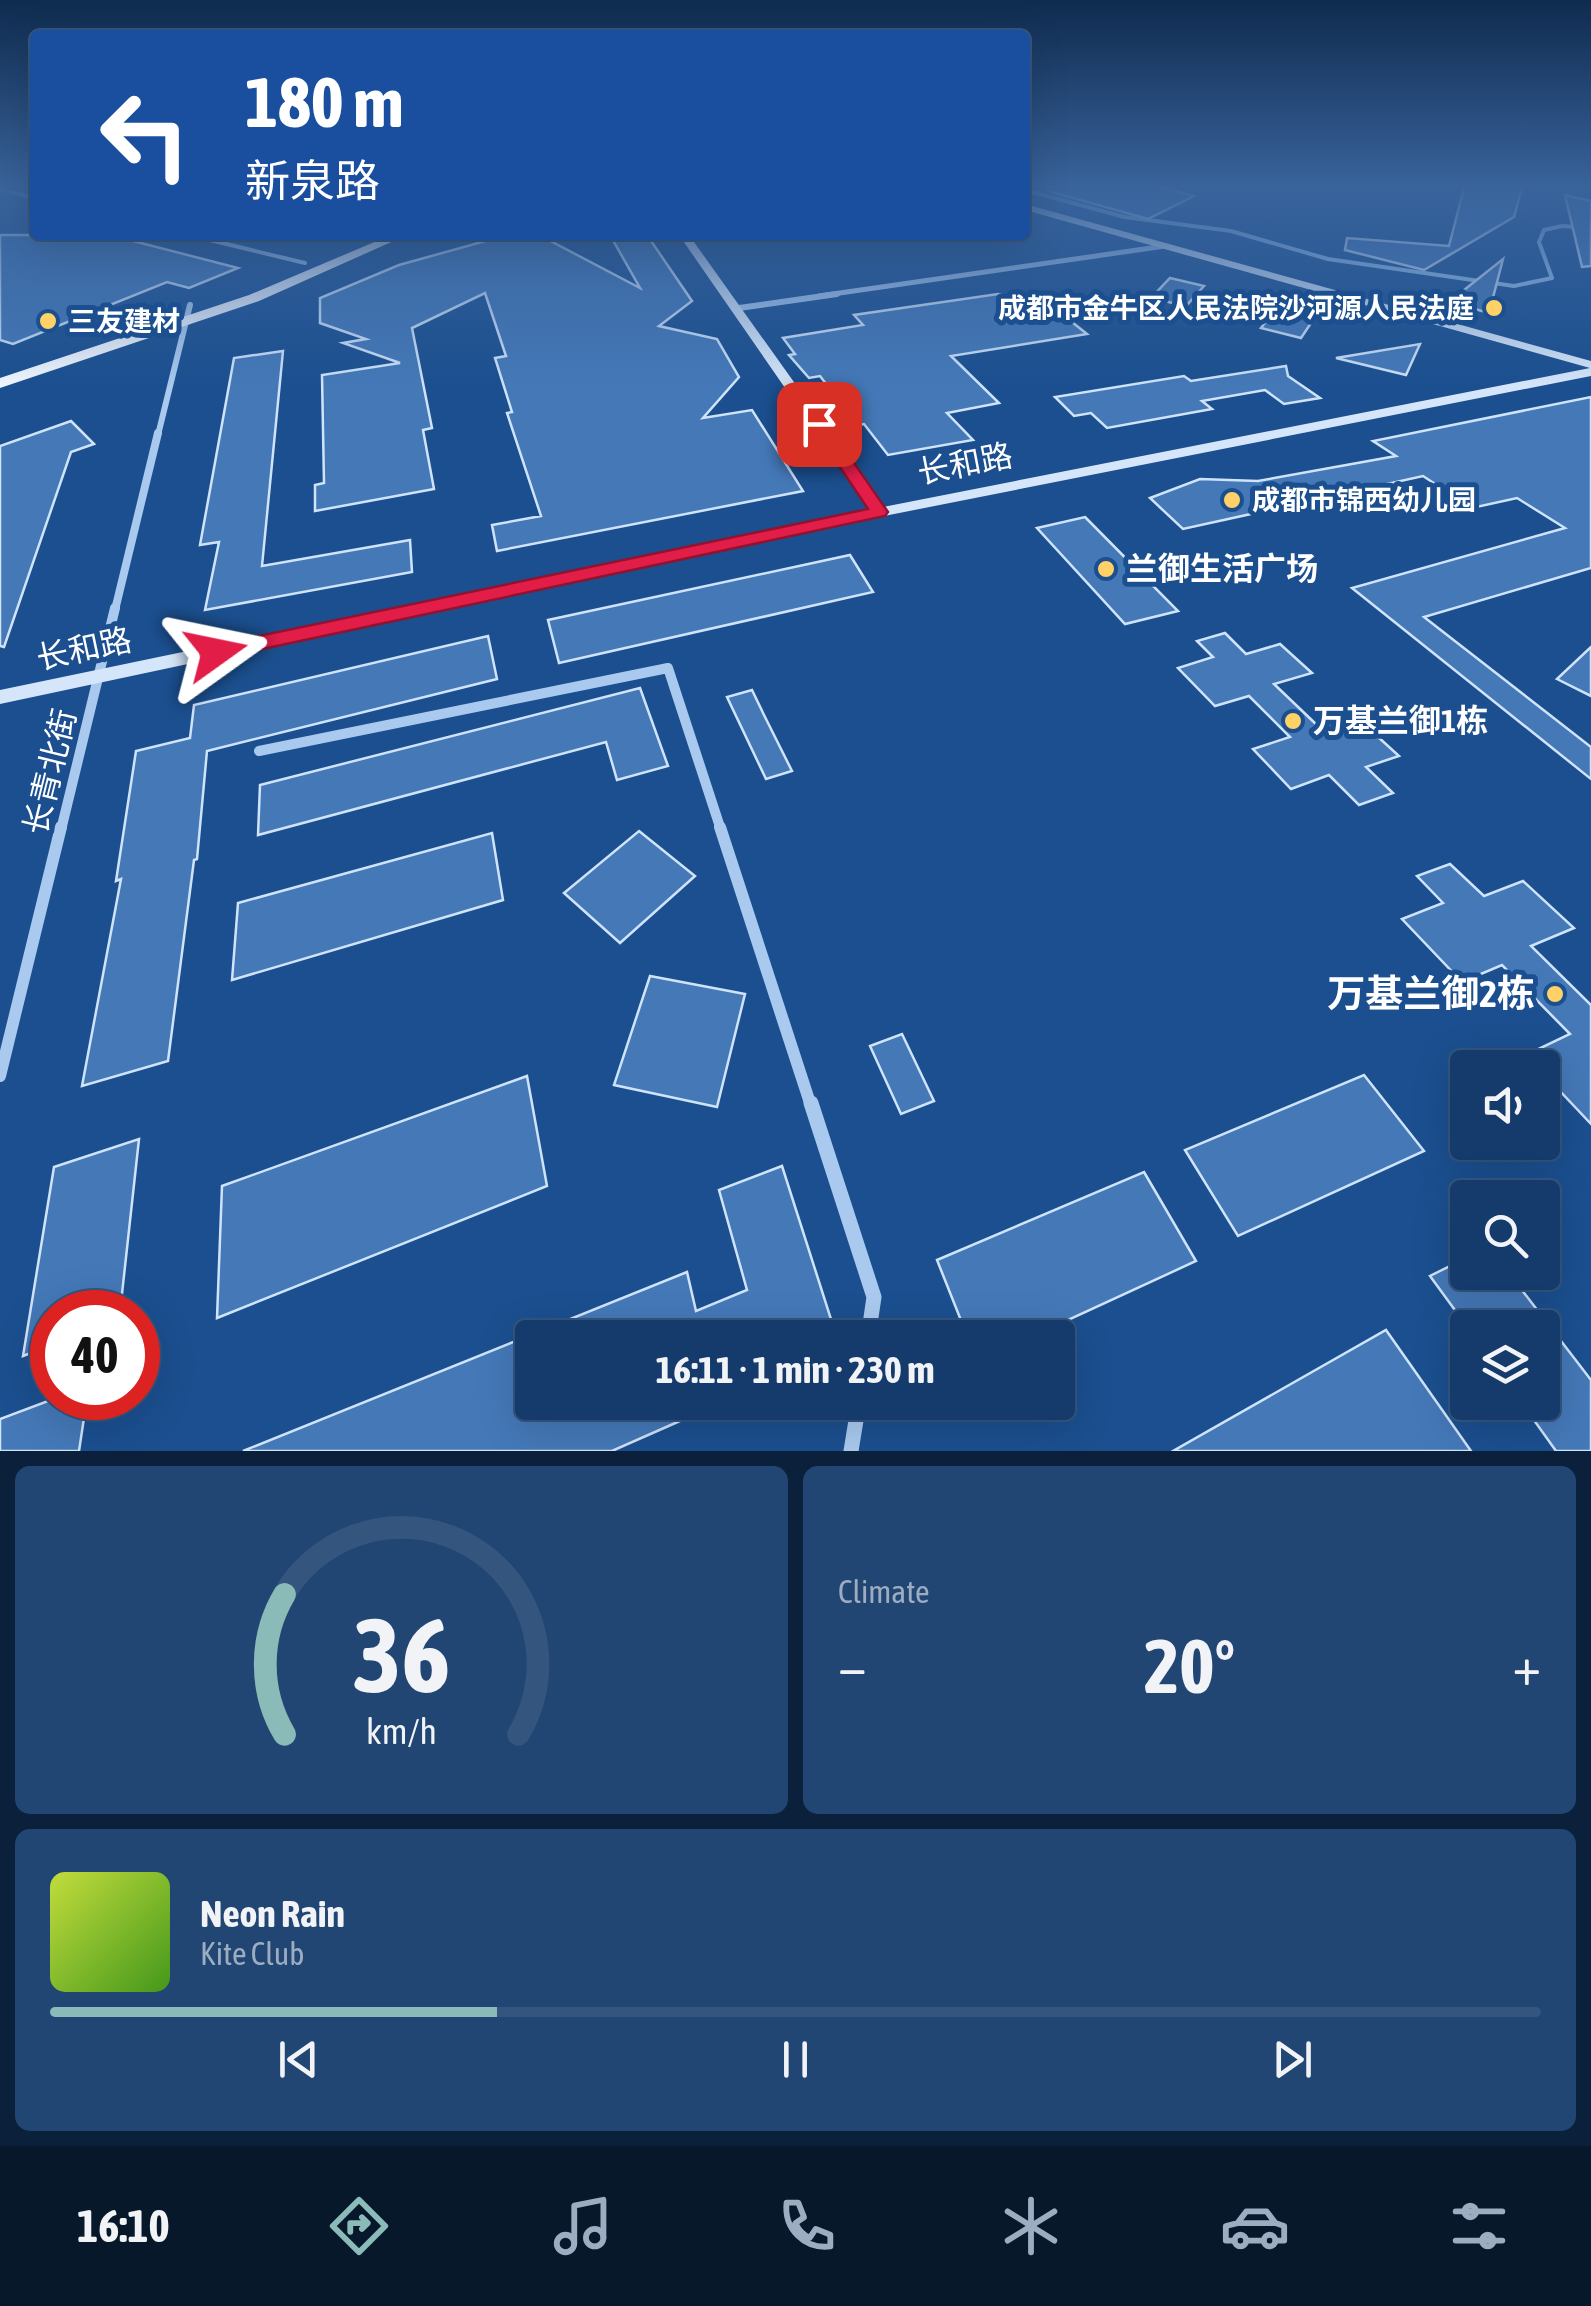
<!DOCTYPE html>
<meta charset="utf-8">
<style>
body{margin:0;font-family:"Asap Condensed","Noto Sans SC",sans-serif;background:#214673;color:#f1f3f6;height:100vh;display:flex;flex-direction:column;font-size:38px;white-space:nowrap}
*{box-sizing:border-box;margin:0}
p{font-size:32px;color:#9dadc1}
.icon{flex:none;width:55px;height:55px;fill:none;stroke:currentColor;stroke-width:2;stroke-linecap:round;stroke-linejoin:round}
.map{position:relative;height:1451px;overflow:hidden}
.drawer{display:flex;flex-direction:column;gap:15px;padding:15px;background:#0b203b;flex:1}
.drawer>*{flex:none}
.guide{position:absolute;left:30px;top:30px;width:1000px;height:210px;border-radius:10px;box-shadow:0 10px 40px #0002,0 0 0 2px #33557e;background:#1a4fa0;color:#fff;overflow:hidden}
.buttons{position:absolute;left:1450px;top:1050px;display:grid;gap:20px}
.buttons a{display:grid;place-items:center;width:110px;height:110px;border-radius:10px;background:#143b6b;box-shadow:0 10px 40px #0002,0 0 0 2px #33557e;font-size:50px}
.speed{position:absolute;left:30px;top:1290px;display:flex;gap:20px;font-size:50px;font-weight:700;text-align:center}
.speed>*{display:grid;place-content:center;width:130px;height:130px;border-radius:50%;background:#143b6b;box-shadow:0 10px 40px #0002,0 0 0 2px #33557e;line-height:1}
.speed .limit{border:15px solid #d22;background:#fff;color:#111}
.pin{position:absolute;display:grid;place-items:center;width:85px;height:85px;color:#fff;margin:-42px;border-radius:20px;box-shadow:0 5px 15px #0006}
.me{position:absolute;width:110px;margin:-55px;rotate:78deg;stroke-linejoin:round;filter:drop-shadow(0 0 8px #0008)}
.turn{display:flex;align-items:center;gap:35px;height:210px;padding:0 50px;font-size:45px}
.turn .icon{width:130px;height:130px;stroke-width:2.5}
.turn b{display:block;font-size:70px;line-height:85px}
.big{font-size:75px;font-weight:700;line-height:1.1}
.drawer .tile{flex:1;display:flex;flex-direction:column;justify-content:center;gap:15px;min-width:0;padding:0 35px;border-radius:15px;background:#214673}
.drawer .dial{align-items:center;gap:0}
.dial svg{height:260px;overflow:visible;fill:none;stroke:#33557e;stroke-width:7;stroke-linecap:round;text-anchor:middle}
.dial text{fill:#f1f3f6;stroke:none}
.song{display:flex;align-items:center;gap:30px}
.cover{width:120px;height:120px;border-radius:15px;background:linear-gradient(135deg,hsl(70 70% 55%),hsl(100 70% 35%))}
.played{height:10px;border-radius:5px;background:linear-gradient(90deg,#8bbbb9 30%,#33557e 30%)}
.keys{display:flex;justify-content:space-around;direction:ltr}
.heat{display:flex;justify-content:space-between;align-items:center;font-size:55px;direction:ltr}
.drawer .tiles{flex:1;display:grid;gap:15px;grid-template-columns:1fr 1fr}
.tile:last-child{grid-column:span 2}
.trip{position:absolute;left:515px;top:1320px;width:560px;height:100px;border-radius:10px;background:#143b6b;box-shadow:0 10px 40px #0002,0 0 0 2px #33557e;font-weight:700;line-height:100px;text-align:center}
.dock{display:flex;height:160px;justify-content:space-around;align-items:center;background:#08182b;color:#9dadc1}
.dock .icon{width:70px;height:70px}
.dock .selected{color:#8bbbb9}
.dock b{font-size:45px;color:#f1f3f6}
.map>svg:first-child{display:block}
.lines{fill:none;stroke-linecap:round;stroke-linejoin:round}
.stream{stroke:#9cc4f0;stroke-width:4}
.building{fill:#4478b7;stroke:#cfe3fa;stroke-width:2.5}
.lane{stroke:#a9c9ee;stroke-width:4}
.street-far5{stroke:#a9c9ee;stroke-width:5}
.street-far4{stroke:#a9c9ee;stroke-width:6}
.street-far3{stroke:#a9c9ee;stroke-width:8}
.street-far2{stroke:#a9c9ee;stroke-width:10}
.street-far1{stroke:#a9c9ee;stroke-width:12}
.street{stroke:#a9c9ee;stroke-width:15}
.secondary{fill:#d6e6fa;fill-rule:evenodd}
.primary{fill:#f0f6ff;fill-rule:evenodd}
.route{fill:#e11d48;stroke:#92132f;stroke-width:2.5}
.poi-dot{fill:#ffd166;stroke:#1b4f8f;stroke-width:4}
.labels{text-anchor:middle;stroke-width:10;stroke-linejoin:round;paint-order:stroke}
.far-poi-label{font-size:28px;font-weight:bold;fill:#fff;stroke:#1b4f8f;text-anchor:start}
.street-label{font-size:32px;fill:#fff;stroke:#1b4f8f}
.poi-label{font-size:32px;font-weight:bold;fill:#fff;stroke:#1b4f8f;text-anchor:start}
.near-poi-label{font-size:38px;font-weight:bold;fill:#fff;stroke:#1b4f8f;text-anchor:end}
</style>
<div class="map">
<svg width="1591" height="1451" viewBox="0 0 1591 1451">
<rect width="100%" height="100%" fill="#1b4f8f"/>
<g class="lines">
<polyline class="stream" points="1025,190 1125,217 1231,231 1328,259 1514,286 1552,278 1539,242 1544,230 1562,226 1591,228"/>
</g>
<g class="building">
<polygon points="1049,184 1149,184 1194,196 1148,219 1048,191"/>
<polygon points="1465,184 1523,184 1514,217 1424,270 1345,250 1347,238 1449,246"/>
<polygon points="1565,195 1591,201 1591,266 1582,267"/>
<polygon points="0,235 110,235 238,268 189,288 167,282 13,344 0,340"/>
<polygon points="507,235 539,235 640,288 610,235 647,235 692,301 659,326 717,339 739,377 703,418 752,410 803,491 497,551 492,525 541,516 507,413 512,412 495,358 506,356 485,293 412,328 432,428 423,430 434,489 315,511 315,485 324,483 322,375 400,363 343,343 366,339 320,323 320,298 399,265"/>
<polygon points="1503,259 1489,313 1449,302"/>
<polygon points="1170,278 1204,286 1186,306 1151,298"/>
<polygon points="998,294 1062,314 1087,334 951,356 999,403 947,413 973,440 888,455 864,424 858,425 820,376 809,378 789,355 795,354 783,338 863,325 854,315"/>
<polygon points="1276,308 1315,317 1301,338 1261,328"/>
<polygon points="1420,344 1406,375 1336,358"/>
<polygon points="283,351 262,566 410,540 412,572 205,610 219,542 200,545 234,358"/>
<polygon points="1286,366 1288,376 1320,398 1284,404 1265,390 1202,401 1212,409 1107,428 1091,413 1074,416 1055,397 1184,376 1191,381"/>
<polygon points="1591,397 1591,568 1424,617 1591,747 1591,779 1352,588 1565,528 1517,498 1472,508 1423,476 1183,529 1150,498 1200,479 1258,481 1396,456 1373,441"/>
<polygon points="71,421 94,444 71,452 4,647 0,646 0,446"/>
<polygon points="1085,517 1178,611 1125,624 1037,528"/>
<polygon points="850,555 873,592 559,663 548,620"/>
<polygon points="1225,633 1246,654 1280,644 1312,673 1274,684 1319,727 1354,715 1399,756 1366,767 1393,793 1359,805 1329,775 1291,789 1253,749 1290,737 1249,696 1215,706 1178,668 1213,657 1197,641"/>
<polygon points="488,636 497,679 207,751 197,859 194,860 168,1061 82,1086 121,879 116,881 136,751 190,738 194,705"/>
<polygon points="1591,647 1591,696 1557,679"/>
<polygon points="640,688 668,766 617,780 606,742 258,835 260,785"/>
<polygon points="752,690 765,717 792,771 766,779 727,697"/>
<polygon points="639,831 695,876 620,943 564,893"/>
<polygon points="492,833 503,900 232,980 238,903"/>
<polygon points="1450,864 1484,896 1523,881 1574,928 1531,946 1591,1005 1591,1124 1542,1072 1542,1068 1526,1055 1570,1034 1502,965 1462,982 1402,919 1443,903 1417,876"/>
<polygon points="650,976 745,994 717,1107 614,1085"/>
<polygon points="902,1034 934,1101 901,1114 870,1046"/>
<polygon points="1364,1075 1424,1151 1238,1236 1185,1150"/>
<polygon points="527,1076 547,1186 217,1318 222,1186"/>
<polygon points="139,1139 120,1312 52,1312 52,1345 23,1356 54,1167"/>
<polygon points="782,1166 837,1338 532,1338 532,1402 723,1402 612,1451 243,1451 687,1272 696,1311 747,1290 719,1190"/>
<polygon points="1144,1172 1196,1261 1029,1338 968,1338 937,1260"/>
<polygon points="1468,1257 1468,1272 1508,1272 1591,1380 1591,1451 1556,1451 1521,1402 1542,1402 1542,1328 1468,1328 1430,1276"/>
<polygon points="1386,1330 1471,1451 1173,1451"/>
<polygon points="56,1398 87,1398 79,1451 0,1451 0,1419"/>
</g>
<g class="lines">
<g class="lane">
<polyline points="0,189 35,198"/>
<polyline points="189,235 305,263"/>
</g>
<polyline class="street-far5" points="819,296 1165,246"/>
<g class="street-far4">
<polyline points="739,308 837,294"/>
<polyline points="158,435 190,305"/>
</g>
<polyline class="street-far3" points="115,610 158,433"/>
<g class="street-far2">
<polyline points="259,751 668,668 721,830"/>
<polyline points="61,830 115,608"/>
</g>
<g class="street-far1">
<polyline points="720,827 811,1106"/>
<polyline points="0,1076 61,827"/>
</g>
<g class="street">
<polyline points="811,1103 874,1297 868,1338"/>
<polyline points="851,1451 859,1402"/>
</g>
<polygon class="secondary" points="1025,204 1591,361 1591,376 879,517 0,704 0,690 869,509 679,235 689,235 883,507 1590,368 1025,210"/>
<polygon class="primary" points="391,235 407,235 259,301 0,388 0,378 249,295"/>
</g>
<linearGradient id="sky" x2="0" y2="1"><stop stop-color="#0f2b4f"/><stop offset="0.48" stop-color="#39639b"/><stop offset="1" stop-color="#39639b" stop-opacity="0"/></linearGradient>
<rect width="1591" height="387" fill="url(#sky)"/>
<polygon class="route" points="813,421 825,421 888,512 885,516 216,659 206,652 216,645 868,509 811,424"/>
<g class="poi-dot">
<circle cx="1494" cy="308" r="10"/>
<circle cx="48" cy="321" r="10"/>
<circle cx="1232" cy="500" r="10"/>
<circle cx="1106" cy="569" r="10"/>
<circle cx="1293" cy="721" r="10"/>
<circle cx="1555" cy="994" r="10"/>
</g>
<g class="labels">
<g class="far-poi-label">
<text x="1474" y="318" text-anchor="end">成都市金牛区人民法院沙河源人民法庭</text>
<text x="68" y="331">三友建材</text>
<text x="1252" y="510">成都市锦西幼儿园</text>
</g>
<g class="street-label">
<text transform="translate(965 464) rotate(-11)" y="11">长和路</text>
<text transform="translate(84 649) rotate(-12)" y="11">长和路</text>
<text transform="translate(50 772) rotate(-76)" y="11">长青北街</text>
</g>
<g class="poi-label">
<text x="1126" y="580">兰御生活广场</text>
<text x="1313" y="732">万基兰御1栋</text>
</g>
<g class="near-poi-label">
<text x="1535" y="1007">万基兰御2栋</text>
</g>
</g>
</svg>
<div class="buttons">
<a><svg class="icon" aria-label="sound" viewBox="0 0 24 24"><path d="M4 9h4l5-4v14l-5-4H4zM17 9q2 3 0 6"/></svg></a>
<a><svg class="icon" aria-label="search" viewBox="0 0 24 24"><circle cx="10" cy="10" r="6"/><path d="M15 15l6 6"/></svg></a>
<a><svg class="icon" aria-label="layers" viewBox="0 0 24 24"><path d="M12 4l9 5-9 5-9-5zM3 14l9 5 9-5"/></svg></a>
</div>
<div class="speed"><div class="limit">40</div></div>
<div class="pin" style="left:819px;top:424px;background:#d93025"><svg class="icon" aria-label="arrive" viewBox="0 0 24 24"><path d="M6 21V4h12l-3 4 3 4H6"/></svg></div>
<svg class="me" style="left:216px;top:652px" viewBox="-20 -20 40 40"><path d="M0-17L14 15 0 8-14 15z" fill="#e11d48" stroke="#fff" stroke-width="4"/></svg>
<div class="trip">16:11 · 1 min · 230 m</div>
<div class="guide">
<div class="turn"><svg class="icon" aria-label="left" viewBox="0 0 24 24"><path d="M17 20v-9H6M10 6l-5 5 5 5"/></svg><div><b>180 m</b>新泉路</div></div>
</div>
</div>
<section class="drawer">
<div class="tiles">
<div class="tile dial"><svg viewBox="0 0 100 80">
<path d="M14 69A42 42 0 1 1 86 69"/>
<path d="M14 69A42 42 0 0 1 14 26" stroke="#8bbbb9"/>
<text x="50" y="56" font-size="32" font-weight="700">36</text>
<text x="50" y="72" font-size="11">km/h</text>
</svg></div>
<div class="tile"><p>Climate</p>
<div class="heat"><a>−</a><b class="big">20°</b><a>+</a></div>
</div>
<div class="tile">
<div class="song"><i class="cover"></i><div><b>Neon Rain</b><p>Kite Club</p></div></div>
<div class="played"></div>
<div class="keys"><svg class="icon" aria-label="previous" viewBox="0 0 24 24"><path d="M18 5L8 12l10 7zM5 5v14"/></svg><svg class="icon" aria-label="pause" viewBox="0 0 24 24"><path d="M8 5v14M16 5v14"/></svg><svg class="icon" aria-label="next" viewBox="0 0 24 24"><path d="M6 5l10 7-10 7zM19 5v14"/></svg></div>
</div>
</div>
</section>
<nav class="dock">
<b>16:10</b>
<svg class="icon selected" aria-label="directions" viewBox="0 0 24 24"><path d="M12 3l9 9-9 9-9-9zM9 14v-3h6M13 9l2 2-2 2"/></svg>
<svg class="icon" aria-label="music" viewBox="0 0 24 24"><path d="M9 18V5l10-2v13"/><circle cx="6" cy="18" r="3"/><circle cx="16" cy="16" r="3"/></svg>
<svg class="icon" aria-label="phone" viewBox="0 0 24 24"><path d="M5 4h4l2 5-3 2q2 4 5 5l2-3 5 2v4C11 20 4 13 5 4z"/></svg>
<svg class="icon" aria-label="climate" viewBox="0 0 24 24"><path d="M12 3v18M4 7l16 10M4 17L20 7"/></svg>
<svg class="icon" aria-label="car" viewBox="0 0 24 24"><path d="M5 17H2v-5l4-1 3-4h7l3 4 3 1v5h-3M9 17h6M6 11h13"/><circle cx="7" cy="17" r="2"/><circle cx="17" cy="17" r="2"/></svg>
<svg class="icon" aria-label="filters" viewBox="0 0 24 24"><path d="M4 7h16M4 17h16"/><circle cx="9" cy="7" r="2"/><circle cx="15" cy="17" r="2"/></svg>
</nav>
